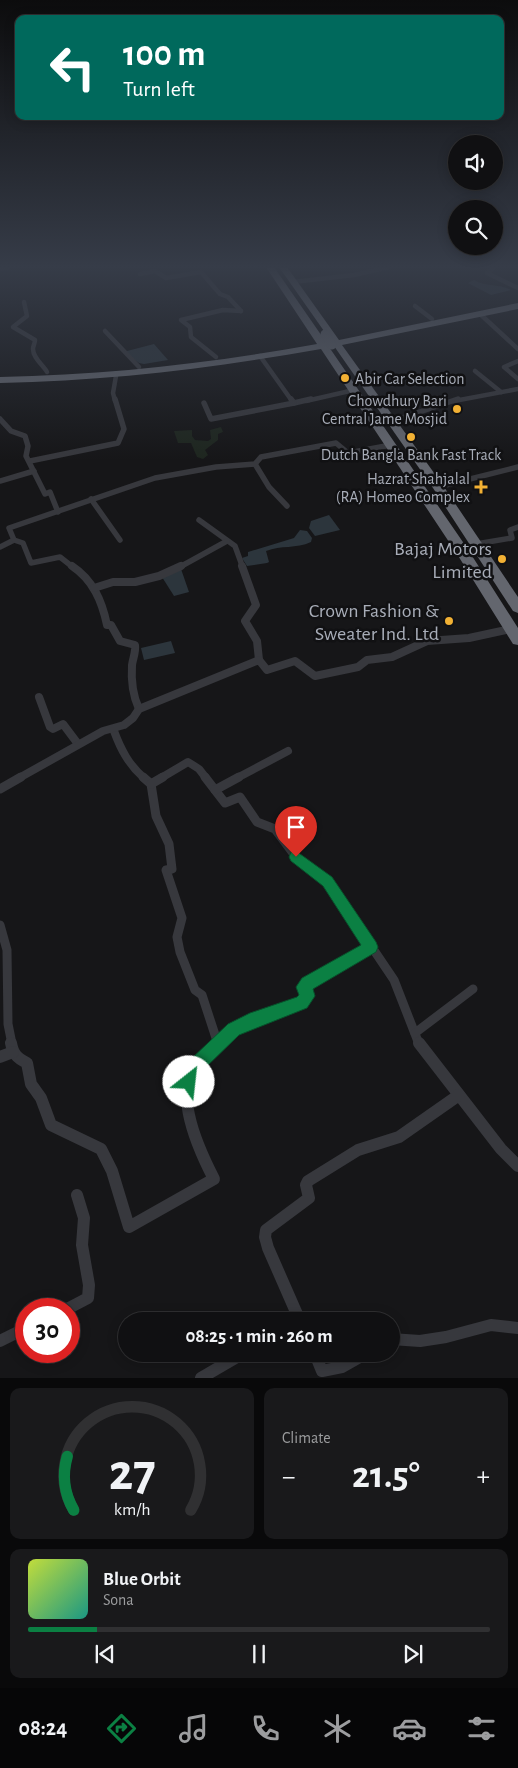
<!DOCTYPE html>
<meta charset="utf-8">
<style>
body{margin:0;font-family:"Alegreya Sans",sans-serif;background:#19191b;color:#f1f3f6;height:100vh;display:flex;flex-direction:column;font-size:19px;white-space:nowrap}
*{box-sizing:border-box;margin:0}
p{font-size:16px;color:#9c9d9f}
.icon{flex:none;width:28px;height:28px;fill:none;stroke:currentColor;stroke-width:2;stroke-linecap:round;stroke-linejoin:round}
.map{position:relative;height:1378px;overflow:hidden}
.side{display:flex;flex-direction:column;gap:10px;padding:10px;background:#09090a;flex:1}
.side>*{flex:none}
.guide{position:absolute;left:15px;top:15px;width:489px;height:105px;border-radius:10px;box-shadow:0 2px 12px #0003,0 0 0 1px #303032;background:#00695c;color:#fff;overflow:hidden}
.tools{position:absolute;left:448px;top:135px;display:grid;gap:10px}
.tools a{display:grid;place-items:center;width:55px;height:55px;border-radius:50%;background:#101012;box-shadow:0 2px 12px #0003,0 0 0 1px #303032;font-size:25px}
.speed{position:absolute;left:15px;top:1298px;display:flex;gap:10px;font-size:25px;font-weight:700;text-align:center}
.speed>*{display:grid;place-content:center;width:65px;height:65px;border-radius:50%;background:#101012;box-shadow:0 2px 12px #0003,0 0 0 1px #303032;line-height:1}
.speed .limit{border:8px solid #d22;background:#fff;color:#111}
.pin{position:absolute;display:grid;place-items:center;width:42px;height:42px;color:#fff;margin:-51px -21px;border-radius:50% 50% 50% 0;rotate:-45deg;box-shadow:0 0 5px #0007}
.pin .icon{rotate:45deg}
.me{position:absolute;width:55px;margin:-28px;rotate:29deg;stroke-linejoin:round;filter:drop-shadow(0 0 4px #0008)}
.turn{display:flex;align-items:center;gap:18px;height:105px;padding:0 25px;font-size:22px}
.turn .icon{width:65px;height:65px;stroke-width:2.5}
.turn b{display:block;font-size:35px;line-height:42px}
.big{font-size:38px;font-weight:700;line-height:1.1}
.side .widget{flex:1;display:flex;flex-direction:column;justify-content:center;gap:8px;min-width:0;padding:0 18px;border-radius:10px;background:#19191b}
.side .dial{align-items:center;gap:0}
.dial svg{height:130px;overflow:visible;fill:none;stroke:#303032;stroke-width:7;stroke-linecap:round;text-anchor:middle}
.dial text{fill:#f1f3f6;stroke:none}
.song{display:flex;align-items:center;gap:15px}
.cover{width:60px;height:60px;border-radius:8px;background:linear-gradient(135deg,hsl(70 70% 55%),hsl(170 70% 35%))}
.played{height:5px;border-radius:2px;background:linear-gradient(90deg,#0b8043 15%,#303032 15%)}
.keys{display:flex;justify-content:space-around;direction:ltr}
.heat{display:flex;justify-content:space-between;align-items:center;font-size:28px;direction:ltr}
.side .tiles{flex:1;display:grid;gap:10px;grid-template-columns:1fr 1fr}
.widget:last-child{grid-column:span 2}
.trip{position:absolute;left:118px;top:1312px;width:282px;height:50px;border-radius:25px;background:#101012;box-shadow:0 2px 12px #0003,0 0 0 1px #303032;font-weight:700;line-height:50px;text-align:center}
.tab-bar{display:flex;height:80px;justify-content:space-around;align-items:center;background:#060607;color:#9c9d9f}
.tab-bar .icon{width:35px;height:35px}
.tab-bar .current{color:#0b8043}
.tab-bar b{font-size:22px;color:#f1f3f6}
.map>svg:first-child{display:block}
.green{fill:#1e261f}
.water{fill:#2c353c}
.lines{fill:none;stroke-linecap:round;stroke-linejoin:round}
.street-far4{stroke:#37383d;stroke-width:4.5}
.street-far3{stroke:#37383d;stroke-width:5.5}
.street-far2{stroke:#37383d;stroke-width:8}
.street-far1{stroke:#37383d;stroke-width:9}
.street{stroke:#37383d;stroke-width:12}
.highway{fill:#63666e;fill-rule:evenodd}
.highway-bridge{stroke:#63666e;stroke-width:9}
.route{fill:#0b8043;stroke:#07532c}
.poi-dot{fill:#f2b134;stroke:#111113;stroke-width:2}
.labels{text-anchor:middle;stroke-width:5;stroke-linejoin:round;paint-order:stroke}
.far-poi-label{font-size:16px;fill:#a8adb8;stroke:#111113;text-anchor:end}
.poi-label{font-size:20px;fill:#a8adb8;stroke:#111113;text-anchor:end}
</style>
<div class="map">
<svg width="518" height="1378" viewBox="0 0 518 1378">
<rect width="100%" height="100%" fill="#161618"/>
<polygon class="green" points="221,427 223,432 218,434 218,440 205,450 208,455 203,459 197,457 191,443 178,443 174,431 192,430 192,436 195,440 208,441 211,439 210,430"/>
<g class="water">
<path d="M474,280c8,6 27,4 37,10l-20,5 -23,-12z"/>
<polygon points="154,344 168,360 144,364 139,363 127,354 127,351"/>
<polygon points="329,515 340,530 315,536 309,528 311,521"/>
<path d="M300,530l7,1 5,7 -1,4c-15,7 -30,3 -45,9l3,11 -2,1 -20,3 -5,-8 6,-2v-4l46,-14z"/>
<polygon points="181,569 189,592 174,596 162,577"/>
<polygon points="171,641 175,653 144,660 141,648"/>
</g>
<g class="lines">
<g class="street-far4">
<polyline points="494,267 487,273 518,288"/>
<polyline points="0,269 9,267"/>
<polyline points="140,274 155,271 166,278 201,272 220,294 228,297 241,311"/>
<polyline points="293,282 354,275 389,267"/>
<path d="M24,302l3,14 -14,11 22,13c0,3 -2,6 -2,9 0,9 10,16 14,23"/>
<polyline points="415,306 432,319"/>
<polyline points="480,314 518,349"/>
<polyline points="105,331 139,367"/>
<polyline points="260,356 292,401"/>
<polyline points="216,357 191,337 190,327 181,320 223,310 241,311"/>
<polyline points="518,361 504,367 518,379"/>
<polyline points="475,371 501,392"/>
<polyline points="115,401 113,393 116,376"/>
<polyline points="306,401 354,390"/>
<polyline points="454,401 518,389"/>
</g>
<g class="street-far3">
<polyline points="291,399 294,403 311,399"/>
<polyline points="204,403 211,419 294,403"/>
<polyline points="0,419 11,431 25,436 28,446 26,456 45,494 50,492 58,512"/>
<polyline points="390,422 458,399"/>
<polyline points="30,461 118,443 124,429 115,399"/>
<polyline points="255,464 269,487 287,506"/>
<polyline points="0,481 34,471"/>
<polyline points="438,487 518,467"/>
<polyline points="91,499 120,540"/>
<polyline points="199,520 235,546 243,568"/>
<polyline points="476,544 512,538 510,530 518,527"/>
<polyline points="0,547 14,540"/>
<polyline points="74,568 60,557 31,563 23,543 14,540 9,528 155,478 216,467 255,464 261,457 336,443 348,453 391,445"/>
<polyline points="178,568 227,541"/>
</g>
<g class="street-far2">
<path d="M72,566c21,14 30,35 35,59h4l9,16 15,4c1,7 -2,13 -3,20 -1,15 1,31 7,44"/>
<polyline points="242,566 256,605 245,621 257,641 259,660"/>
<polyline points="94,588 113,582 135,582 159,576 181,566"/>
<polyline points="39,697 50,727 53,729 63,724 78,744"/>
<path d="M114,731c7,19 15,34 30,47"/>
<polyline points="19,778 103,731 124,725 133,718 139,709 259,660 267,670 295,661 315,676 358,667 367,660 392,657 427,641 469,638 511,629"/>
<polyline points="161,778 188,762 199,769 206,778"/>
<polyline points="237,778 288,751"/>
</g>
<g class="street-far1">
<polyline points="143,777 151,784 156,816 169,844 172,869 166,870 182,918 177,937 180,952 195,990 202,995 218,1044"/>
<polyline points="205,777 225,803 240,797 257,822 275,829 296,857 328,882 394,980 419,1044"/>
<polyline points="151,784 163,777"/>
<polyline points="0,789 21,777"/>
<polyline points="215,790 239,777"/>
<polyline points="0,925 7,950 8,1024 12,1044"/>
<polyline points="415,1033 473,989"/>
<polyline points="218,1044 246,1023 302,1003 307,997 304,987 308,983 371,947"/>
</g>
<g class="street">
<path d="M11,1043c2,11 6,15 16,20l4,21 10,14 10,27 50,24 11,22 17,56 85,-48c-14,-27 -38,-78 -22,-108 6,-11 21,-18 26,-28"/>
<polyline points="419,1043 501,1149 518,1166"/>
<polyline points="218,1044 219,1043"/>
<polyline points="0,1057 13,1052"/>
<polyline points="67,1309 88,1298 89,1285 82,1245 84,1218 77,1195"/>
<polyline points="300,1321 268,1248 265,1237 266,1230 309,1198 306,1185 308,1181 358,1150 399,1137 459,1095"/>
<polyline points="391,1339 420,1341 446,1337 491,1325 518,1328"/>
<polyline points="0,1341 26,1328"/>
<polyline points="315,1354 322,1371 342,1367 365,1354"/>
<polyline points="201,1378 242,1354"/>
</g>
<path class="highway" d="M266,267h8l52,75 5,-1 -52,-74h8l52,73 179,-37v6l-176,36 100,139 76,113v16l-5,-2 -80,-123 -99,-142 -5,1 138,201 51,80v17l-5,-1 -56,-90 -136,-205c-107,19 -212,32 -321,34v-6c107,-2 212,-14 317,-33z"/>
<polyline class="highway-bridge" points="325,334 332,345"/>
</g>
<linearGradient id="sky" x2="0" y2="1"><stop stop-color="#0c0c0d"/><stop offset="0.58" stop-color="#363c48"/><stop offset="1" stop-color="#363c48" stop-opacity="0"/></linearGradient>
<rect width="518" height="460" fill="url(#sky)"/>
<polygon class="route" points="296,851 332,877 376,942 378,947 376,952 313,989 315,996 307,1008 239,1035 201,1072 195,1088 189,1091 183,1088 181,1082 190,1060 228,1024 250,1013 297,997 299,995 296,987 302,978 361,945 323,886 291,861 289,857 291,852"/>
<g class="poi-dot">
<circle cx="345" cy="378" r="5"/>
<circle cx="457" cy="409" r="5"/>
<circle cx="411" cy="437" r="5"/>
<path d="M478.5 479.5h5v5h5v5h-5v5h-5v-5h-5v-5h5z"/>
<circle cx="502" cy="559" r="5"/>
<circle cx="449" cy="621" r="5"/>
</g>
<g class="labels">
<g class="far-poi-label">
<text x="355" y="384" text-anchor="start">Abir Car Selection</text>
<text x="447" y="406">Chowdhury Bari<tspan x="447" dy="18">Central Jame Mosjid</tspan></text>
<text x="411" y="460" text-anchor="middle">Dutch Bangla Bank Fast Track</text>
<text x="470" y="484">Hazrat Shahjalal<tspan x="470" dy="18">(RA) Homeo Complex</tspan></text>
</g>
<g class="poi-label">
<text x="492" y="555">Bajaj Motors<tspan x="492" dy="23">Limited</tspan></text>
<text x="439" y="617">Crown Fashion &amp;<tspan x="439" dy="23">Sweater Ind. Ltd</tspan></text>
</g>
</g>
</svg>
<div class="tools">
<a><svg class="icon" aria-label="sound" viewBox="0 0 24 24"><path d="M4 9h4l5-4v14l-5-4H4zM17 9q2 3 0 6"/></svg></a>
<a><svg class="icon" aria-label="search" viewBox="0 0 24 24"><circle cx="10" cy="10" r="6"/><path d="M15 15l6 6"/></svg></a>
</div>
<div class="speed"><div class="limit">30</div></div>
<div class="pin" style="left:296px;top:857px;background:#d93025"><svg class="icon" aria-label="arrive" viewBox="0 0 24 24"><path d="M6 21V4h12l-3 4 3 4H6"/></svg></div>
<svg class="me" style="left:189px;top:1082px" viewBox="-20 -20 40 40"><circle r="19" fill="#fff"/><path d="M0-13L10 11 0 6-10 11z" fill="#0b8043"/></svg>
<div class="trip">08:25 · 1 min · 260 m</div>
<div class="guide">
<div class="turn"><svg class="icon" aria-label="left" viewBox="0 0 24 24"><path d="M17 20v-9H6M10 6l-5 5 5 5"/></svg><div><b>100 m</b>Turn left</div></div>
</div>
</div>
<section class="side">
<div class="tiles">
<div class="widget dial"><svg viewBox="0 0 100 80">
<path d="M14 69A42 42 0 1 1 86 69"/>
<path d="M14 69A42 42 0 0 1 10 36" stroke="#0b8043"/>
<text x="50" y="56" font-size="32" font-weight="700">27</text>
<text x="50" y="72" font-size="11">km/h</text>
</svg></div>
<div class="widget"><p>Climate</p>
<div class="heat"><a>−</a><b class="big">21.5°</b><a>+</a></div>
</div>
<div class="widget">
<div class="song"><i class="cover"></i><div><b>Blue Orbit</b><p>Sona</p></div></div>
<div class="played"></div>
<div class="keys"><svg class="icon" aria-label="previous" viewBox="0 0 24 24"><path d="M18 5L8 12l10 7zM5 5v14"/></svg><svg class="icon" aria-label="pause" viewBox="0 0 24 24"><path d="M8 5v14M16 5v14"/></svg><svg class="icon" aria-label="next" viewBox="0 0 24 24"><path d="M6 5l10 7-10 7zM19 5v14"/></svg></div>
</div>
</div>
</section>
<nav class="tab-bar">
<b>08:24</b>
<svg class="icon current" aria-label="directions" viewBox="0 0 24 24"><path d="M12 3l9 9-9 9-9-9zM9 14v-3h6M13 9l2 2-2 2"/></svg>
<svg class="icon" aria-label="music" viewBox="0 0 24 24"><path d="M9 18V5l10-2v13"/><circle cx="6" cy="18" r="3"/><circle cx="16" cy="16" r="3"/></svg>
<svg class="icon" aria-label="phone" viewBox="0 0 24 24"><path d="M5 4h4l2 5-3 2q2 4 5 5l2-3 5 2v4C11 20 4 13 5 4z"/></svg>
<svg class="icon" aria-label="climate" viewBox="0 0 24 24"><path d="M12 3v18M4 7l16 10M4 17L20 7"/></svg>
<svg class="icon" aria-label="car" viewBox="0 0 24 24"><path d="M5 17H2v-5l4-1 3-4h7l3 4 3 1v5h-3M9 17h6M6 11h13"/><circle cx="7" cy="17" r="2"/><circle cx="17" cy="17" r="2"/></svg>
<svg class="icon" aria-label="filters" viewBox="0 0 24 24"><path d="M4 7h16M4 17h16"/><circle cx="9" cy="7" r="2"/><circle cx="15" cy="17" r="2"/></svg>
</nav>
